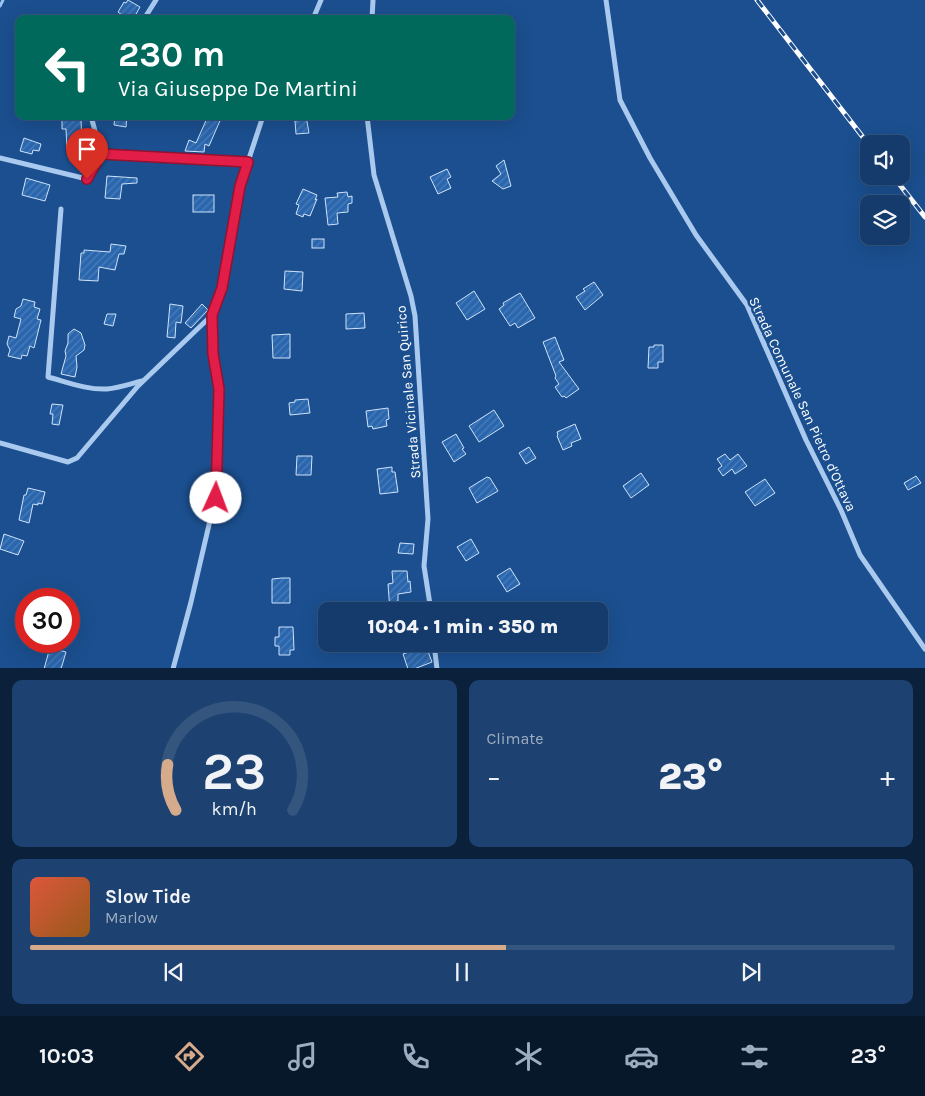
<!DOCTYPE html>
<meta charset="utf-8">
<style>
body{margin:0;font-family:Karla,sans-serif;background:#1d4271;color:#f1f3f6;height:100vh;display:flex;flex-direction:column;font-size:19px;white-space:nowrap}
*{box-sizing:border-box;margin:0}
p{font-size:16px;color:#9dadc1}
.icon{flex:none;width:28px;height:28px;fill:none;stroke:currentColor;stroke-width:2;stroke-linecap:round;stroke-linejoin:round}
.map{position:relative;height:668px;overflow:hidden}
.drawer{display:flex;flex-direction:column;gap:12px;padding:12px;background:#0b203b;flex:1}
.drawer>*{flex:none}
.guide{position:absolute;left:15px;top:15px;width:500px;height:105px;border-radius:10px;box-shadow:0 5px 20px #0002,0 0 0 1px #33557e;background:#00695c;color:#fff;overflow:hidden}
.controls{position:absolute;left:860px;top:135px;display:grid;gap:10px}
.controls a{display:grid;place-items:center;width:50px;height:50px;border-radius:10px;background:#143b6b;box-shadow:0 5px 20px #0002,0 0 0 1px #33557e;font-size:25px}
.speed{position:absolute;left:15px;top:588px;display:flex;gap:10px;font-size:25px;font-weight:700;text-align:center}
.speed>*{display:grid;place-content:center;width:65px;height:65px;border-radius:50%;background:#143b6b;box-shadow:0 5px 20px #0002,0 0 0 1px #33557e;line-height:1}
.speed .limit{border:8px solid #d22;background:#fff;color:#111}
.pin{position:absolute;display:grid;place-items:center;width:42px;height:42px;color:#fff;margin:-51px -21px;border-radius:50% 50% 50% 0;rotate:-45deg;box-shadow:0 0 5px #0007}
.pin .icon{rotate:45deg}
.me{position:absolute;width:55px;margin:-28px;rotate:2deg;stroke-linejoin:round;filter:drop-shadow(0 0 4px #0008)}
.turn{display:flex;align-items:center;gap:18px;height:105px;padding:0 20px;font-size:22px}
.turn .icon{width:65px;height:65px;stroke-width:2.5}
.turn b{display:block;font-size:35px;line-height:42px}
.big{font-size:38px;font-weight:800;line-height:1.1}
.drawer .tile{flex:1;display:flex;flex-direction:column;justify-content:center;gap:8px;min-width:0;padding:0 18px;border-radius:10px;background:#1d4271}
.drawer .dial{align-items:center;gap:0}
.dial svg{height:130px;overflow:visible;fill:none;stroke:#33557e;stroke-width:7;stroke-linecap:round;text-anchor:middle}
.dial text{fill:#f1f3f6;stroke:none}
.song{display:flex;align-items:center;gap:15px}
.cover{width:60px;height:60px;border-radius:8px;background:linear-gradient(135deg,hsl(10 70% 55%),hsl(30 70% 35%))}
.played{height:5px;border-radius:2px;background:linear-gradient(90deg,#d6ab8b 55%,#33557e 55%)}
.keys{display:flex;justify-content:space-around;direction:ltr}
.heat{display:flex;justify-content:space-between;align-items:center;font-size:28px;direction:ltr}
.drawer .tiles{flex:1;display:grid;gap:12px;grid-template-columns:1fr 1fr}
.tile:last-child{grid-column:span 2}
.trip{position:absolute;left:318px;top:602px;width:290px;height:50px;border-radius:10px;background:#143b6b;box-shadow:0 5px 20px #0002,0 0 0 1px #33557e;font-weight:800;line-height:50px;text-align:center}
.menu{display:flex;height:80px;justify-content:space-around;align-items:center;background:#08182b;color:#9dadc1}
.menu .icon{width:35px;height:35px}
.menu .selected{color:#d6ab8b}
.menu b{font-size:22px;color:#f1f3f6}
.map>svg:first-child{display:block}
.lines{fill:none;stroke-linecap:round;stroke-linejoin:round}
.stream{stroke:#9cc4f0;stroke-width:3}
.building{fill:url(#building-hatch);stroke:#cfe3fa}
.street{stroke:#a9c9ee;stroke-width:5}
.rail-casing{stroke:#fff;stroke-width:5}
.rail{stroke:#1b4f8f;stroke-width:3;stroke-dasharray:9;stroke-linecap:butt}
.route-casing{stroke:#92132f;stroke-width:12}
.route{stroke:#e11d48;stroke-width:9}
.labels{text-anchor:middle;stroke-width:5;stroke-linejoin:round;paint-order:stroke}
.street-label{font-size:14px;fill:#fff;stroke:#1b4f8f}
</style>
<div class="map">
<svg width="925" height="669" viewBox="0 0 925 669">
<defs>
<pattern id="building-hatch" width="6" height="6" patternUnits="userSpaceOnUse" patternTransform="scale(1.25)"><rect width="6" height="6" fill="#2a66ad"/><path d="M-1 1l2-2M0 6l6-6M5 7l2-2" fill="none" stroke="#4a7db9"/></pattern>
</defs>
<rect width="100%" height="100%" fill="#1b4f8f"/>
<g class="lines">
<polyline class="stream" points="0,6 3,0"/>
</g>
<g class="building">
<polygon points="128,0 140,7 135,16 133,15 131,19 127,19 118,12 124,2 126,3"/>
<polygon points="115,116 127,116 126,127 114,125"/>
<polygon points="208,116 222,116 209,146 205,144 204,152 185,151 189,140 196,143"/>
<polygon points="297,116 306,116 309,133 296,134 295,121 297,121"/>
<polygon points="81,118 82,150 67,150 66,129 62,129 62,119"/>
<polygon points="24,138 41,144 39,151 33,150 32,154 20,151"/>
<polygon points="504,160 511,186 503,189 492,181 501,174 496,166"/>
<polygon points="447,169 451,177 447,179 451,188 438,194 430,177"/>
<polygon points="107,176 137,178 137,183 122,184 120,199 105,198"/>
<polygon points="26,178 50,185 45,201 22,195"/>
<polygon points="303,189 317,195 315,200 317,199 310,216 304,214 303,217 296,214 299,205 296,204"/>
<polygon points="347,192 348,197 352,196 352,203 348,204 348,212 337,213 338,224 328,225 325,198 338,197 337,193"/>
<rect x="193" y="195" width="21" height="17"/>
<rect x="312" y="239" width="12" height="9"/>
<polygon points="111,244 126,246 124,254 119,254 115,270 99,267 98,281 79,280 81,253 84,253 84,250 110,252"/>
<polygon points="285,271 303,272 302,291 284,289"/>
<polygon points="594,282 603,295 585,310 576,297 585,291 583,289"/>
<polygon points="474,291 485,309 467,320 456,303"/>
<polygon points="520,293 535,318 518,328 515,323 510,326 499,309 504,305 503,303"/>
<polygon points="23,299 35,302 34,307 40,309 37,319 41,320 34,348 30,346 27,356 22,355 21,359 8,356 10,350 7,344 9,336 16,338 21,319 14,317 16,309 21,306"/>
<polygon points="170,304 183,306 181,323 176,322 175,338 167,337"/>
<polygon points="202,304 208,310 191,328 185,323"/>
<polygon points="364,313 365,328 346,329 346,314"/>
<polygon points="107,314 116,314 113,326 104,324"/>
<polygon points="74,329 81,333 85,345 84,350 76,356 77,367 75,377 61,374 66,356 65,351 68,343 68,334"/>
<polygon points="290,334 290,358 273,358 272,335"/>
<polygon points="555,337 564,360 559,362 579,389 566,398 564,396 562,397 555,387 559,384 555,378 556,376 543,342"/>
<polygon points="654,345 663,345 663,362 658,362 658,368 648,368 649,347 654,347"/>
<polygon points="308,399 310,413 290,415 289,403 295,402 295,400"/>
<polygon points="52,404 63,405 59,425 52,424 53,414 50,414"/>
<polygon points="388,408 389,419 386,420 387,426 373,429 372,426 368,427 366,411"/>
<polygon points="494,410 504,426 479,442 469,426"/>
<polygon points="575,424 581,439 571,443 572,446 563,450 557,436 558,435 557,432"/>
<polygon points="456,434 464,448 462,449 466,454 454,462 442,442"/>
<polygon points="529,447 536,458 526,464 519,453"/>
<polygon points="725,454 730,460 738,454 747,466 735,474 732,469 723,476 718,469 722,466 717,459"/>
<polygon points="297,456 312,456 311,475 296,475"/>
<polygon points="392,467 392,472 395,472 398,492 380,494 377,469"/>
<polygon points="641,473 649,485 631,498 623,486"/>
<polygon points="916,476 921,483 908,490 904,483"/>
<polygon points="487,477 490,478 498,491 477,503 469,488"/>
<polygon points="765,479 775,493 755,506 745,492"/>
<polygon points="28,488 45,492 42,504 38,503 38,505 33,504 29,523 19,520 24,495 26,495"/>
<polygon points="4,534 24,541 18,555 0,549"/>
<polygon points="471,539 479,553 466,561 457,547"/>
<polygon points="400,543 414,544 413,554 398,553"/>
<polygon points="510,568 520,584 507,592 497,576"/>
<polygon points="392,571 407,571 408,582 410,581 411,592 398,594 398,611 390,611 388,584 393,583"/>
<polygon points="282,578 290,578 290,603 272,603 272,579"/>
<polygon points="279,627 293,627 294,650 290,650 290,655 279,655 279,646 275,646 275,637 279,637"/>
<polygon points="426,646 432,662 414,669 408,669 403,654"/>
<polygon points="51,648 66,652 61,669 44,669 49,651"/>
</g>
<g class="lines">
<g class="street">
<polyline points="606,0 620,100 650,158 696,235 747,305 806,440 841,510 860,555 925,649"/>
<polyline points="144,19 156,0"/>
<polyline points="313,19 321,0"/>
<polyline points="372,19 373,0"/>
<polyline points="91,116 101,154"/>
<polyline points="367,116 374,175 411,296 415,316 428,519 424,566 431,611"/>
<polyline points="0,158 87,179 101,154 248,162"/>
<path d="M61,209l-13,168c19,5 39,13 59,12 12,-1 23,-5 35,-8"/>
<polyline points="0,443 68,462 77,458 138,386 212,315"/>
<polyline points="434,644 437,669"/>
<polyline points="173,669 191,602 215,499 219,389 213,354 212,315 222,288 240,186 263,116"/>
</g>
<g class="rail-casing">
<g id="rail">
<polyline points="757,0 869,145"/>
<polyline points="893,176 925,217"/>
</g>
</g>
<use href="#rail" class="rail"/>
</g>
<g class="lines">
<g class="route-casing">
<polyline id="route" points="87,179 101,154 248,162 240,186 222,288 212,315 213,354 219,389 216,498"/>
</g>
<use href="#route" class="route"/>
</g>
<g class="labels">
<g class="street-label">
<text transform="translate(408 392) rotate(-95)" y="5">Strada Vicinale San Quirico</text>
<text transform="translate(803 404) rotate(65)" y="5">Strada Comunale San Pietro d'Ottava</text>
</g>
</g>
</svg>
<div class="controls">
<a><svg class="icon" aria-label="sound" viewBox="0 0 24 24"><path d="M4 9h4l5-4v14l-5-4H4zM17 9q2 3 0 6"/></svg></a>
<a><svg class="icon" aria-label="layers" viewBox="0 0 24 24"><path d="M12 4l9 5-9 5-9-5zM3 14l9 5 9-5"/></svg></a>
</div>
<div class="speed"><div class="limit">30</div></div>
<div class="pin" style="left:87px;top:179px;background:#d93025"><svg class="icon" aria-label="arrive" viewBox="0 0 24 24"><path d="M6 21V4h12l-3 4 3 4H6"/></svg></div>
<svg class="me" style="left:216px;top:498px" viewBox="-20 -20 40 40"><circle r="19" fill="#fff"/><path d="M0-13L10 11 0 6-10 11z" fill="#e11d48"/></svg>
<div class="trip">10:04 · 1 min · 350 m</div>
<div class="guide">
<div class="turn"><svg class="icon" aria-label="left" viewBox="0 0 24 24"><path d="M17 20v-9H6M10 6l-5 5 5 5"/></svg><div><b>230 m</b>Via Giuseppe De Martini</div></div>
</div>
</div>
<section class="drawer">
<div class="tiles">
<div class="tile dial"><svg viewBox="0 0 100 80">
<path d="M14 69A42 42 0 1 1 86 69"/>
<path d="M14 69A42 42 0 0 1 9 41" stroke="#d6ab8b"/>
<text x="50" y="56" font-size="32" font-weight="700">23</text>
<text x="50" y="72" font-size="11">km/h</text>
</svg></div>
<div class="tile"><p>Climate</p>
<div class="heat"><a>−</a><b class="big">23°</b><a>+</a></div>
</div>
<div class="tile">
<div class="song"><i class="cover"></i><div><b>Slow Tide</b><p>Marlow</p></div></div>
<div class="played"></div>
<div class="keys"><svg class="icon" aria-label="previous" viewBox="0 0 24 24"><path d="M18 5L8 12l10 7zM5 5v14"/></svg><svg class="icon" aria-label="pause" viewBox="0 0 24 24"><path d="M8 5v14M16 5v14"/></svg><svg class="icon" aria-label="next" viewBox="0 0 24 24"><path d="M6 5l10 7-10 7zM19 5v14"/></svg></div>
</div>
</div>
</section>
<nav class="menu">
<b>10:03</b>
<svg class="icon selected" aria-label="directions" viewBox="0 0 24 24"><path d="M12 3l9 9-9 9-9-9zM9 14v-3h6M13 9l2 2-2 2"/></svg>
<svg class="icon" aria-label="music" viewBox="0 0 24 24"><path d="M9 18V5l10-2v13"/><circle cx="6" cy="18" r="3"/><circle cx="16" cy="16" r="3"/></svg>
<svg class="icon" aria-label="phone" viewBox="0 0 24 24"><path d="M5 4h4l2 5-3 2q2 4 5 5l2-3 5 2v4C11 20 4 13 5 4z"/></svg>
<svg class="icon" aria-label="climate" viewBox="0 0 24 24"><path d="M12 3v18M4 7l16 10M4 17L20 7"/></svg>
<svg class="icon" aria-label="car" viewBox="0 0 24 24"><path d="M5 17H2v-5l4-1 3-4h7l3 4 3 1v5h-3M9 17h6M6 11h13"/><circle cx="7" cy="17" r="2"/><circle cx="17" cy="17" r="2"/></svg>
<svg class="icon" aria-label="filters" viewBox="0 0 24 24"><path d="M4 7h16M4 17h16"/><circle cx="9" cy="7" r="2"/><circle cx="15" cy="17" r="2"/></svg>
<b>23°</b>
</nav>
